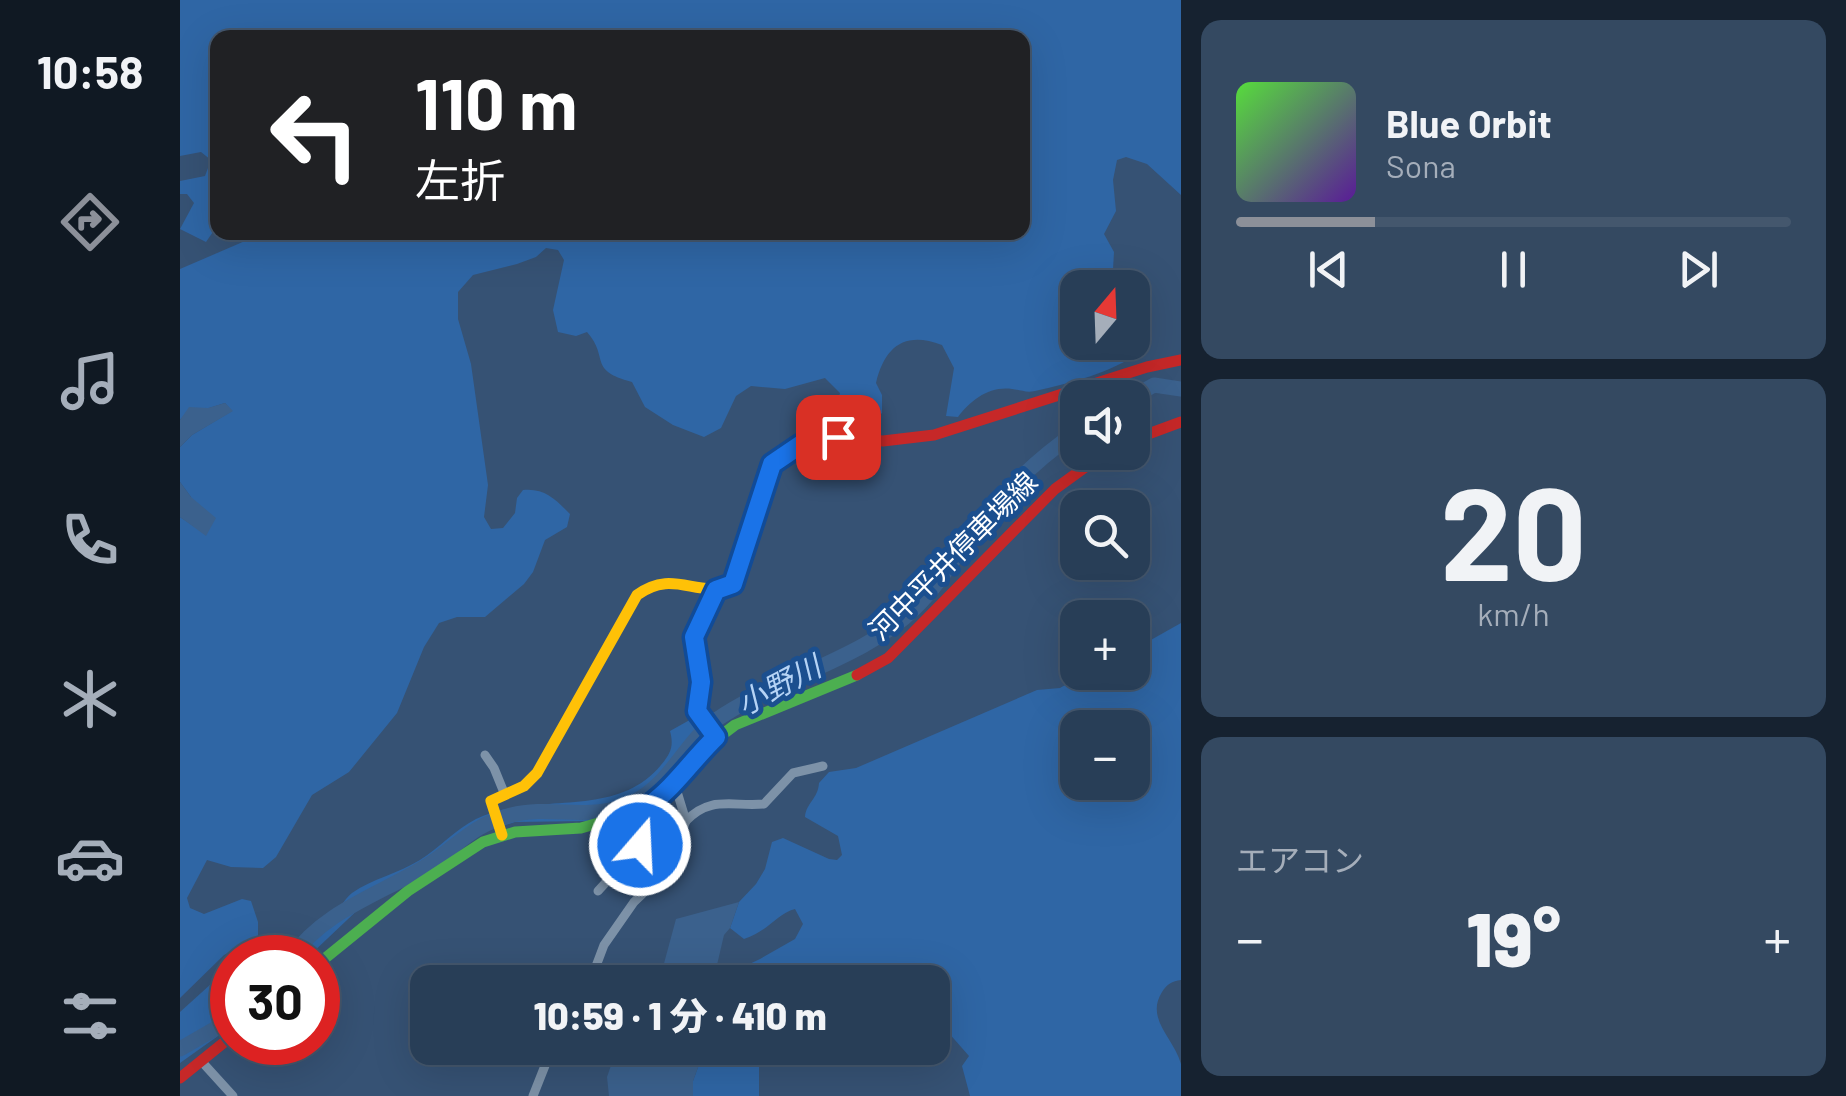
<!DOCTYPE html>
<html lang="ja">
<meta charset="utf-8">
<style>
body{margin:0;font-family:Barlow,"Noto Sans JP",sans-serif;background:#344961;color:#f1f3f6;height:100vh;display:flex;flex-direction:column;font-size:38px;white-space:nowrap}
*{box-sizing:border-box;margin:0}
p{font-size:32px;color:#a5aeba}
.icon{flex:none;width:55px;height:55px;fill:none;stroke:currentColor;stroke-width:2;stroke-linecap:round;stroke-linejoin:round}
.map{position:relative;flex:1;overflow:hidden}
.drawer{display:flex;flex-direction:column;gap:20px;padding:20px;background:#162230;width:665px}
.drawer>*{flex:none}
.top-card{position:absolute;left:30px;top:30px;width:820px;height:210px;border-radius:20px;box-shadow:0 10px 40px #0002,0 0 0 2px #44576d;background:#202124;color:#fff;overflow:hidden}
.needle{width:65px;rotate:19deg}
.buttons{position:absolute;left:880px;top:270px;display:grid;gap:20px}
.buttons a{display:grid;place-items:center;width:90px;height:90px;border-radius:20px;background:#283e57;box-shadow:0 10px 40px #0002,0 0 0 2px #44576d;font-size:50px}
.speed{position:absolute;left:30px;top:935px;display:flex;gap:20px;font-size:50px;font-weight:700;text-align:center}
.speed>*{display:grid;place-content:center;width:130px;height:130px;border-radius:50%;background:#283e57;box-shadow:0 10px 40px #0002,0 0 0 2px #44576d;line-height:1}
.speed .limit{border:15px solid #d22;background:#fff;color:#111}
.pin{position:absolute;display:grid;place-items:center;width:85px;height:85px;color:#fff;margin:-42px;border-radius:20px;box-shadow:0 5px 15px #0006}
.me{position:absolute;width:110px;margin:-55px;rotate:19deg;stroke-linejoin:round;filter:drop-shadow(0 0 8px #0008)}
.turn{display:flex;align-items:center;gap:35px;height:210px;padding:0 40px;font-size:45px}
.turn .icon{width:130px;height:130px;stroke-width:2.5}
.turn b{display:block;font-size:70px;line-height:85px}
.big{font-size:75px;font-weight:800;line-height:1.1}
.drawer .tile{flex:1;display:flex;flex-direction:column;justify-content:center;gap:15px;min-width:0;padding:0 35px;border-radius:20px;background:#344961}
.drawer .dial{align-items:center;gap:0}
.dial b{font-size:130px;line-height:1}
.song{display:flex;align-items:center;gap:30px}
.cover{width:120px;height:120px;border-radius:15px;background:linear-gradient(135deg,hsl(110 70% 55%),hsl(270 70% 35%))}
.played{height:10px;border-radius:5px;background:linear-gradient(90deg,#8c9099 25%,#44576d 25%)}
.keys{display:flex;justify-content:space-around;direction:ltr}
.heat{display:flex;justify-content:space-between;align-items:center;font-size:55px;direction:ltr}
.trip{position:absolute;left:230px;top:965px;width:540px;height:100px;border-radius:20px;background:#283e57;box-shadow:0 10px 40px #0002,0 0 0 2px #44576d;font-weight:800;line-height:100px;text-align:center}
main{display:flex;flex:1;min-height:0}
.menu{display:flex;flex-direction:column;width:180px;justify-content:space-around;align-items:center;background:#101923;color:#a5aeba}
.menu .icon{width:70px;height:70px}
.menu .current{color:#8c9099}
.menu b{font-size:45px;color:#f1f3f6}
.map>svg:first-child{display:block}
.green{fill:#2f66a5;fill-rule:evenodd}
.water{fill:#3b618d}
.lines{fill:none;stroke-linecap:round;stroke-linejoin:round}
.river{stroke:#3b618d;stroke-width:15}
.street{stroke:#7d92a8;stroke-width:9}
.fast{stroke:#4caf50;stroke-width:11}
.slow{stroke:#ffc107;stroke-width:11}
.jam{stroke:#c62828;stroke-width:11}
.route-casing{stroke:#114b97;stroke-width:25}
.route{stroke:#1a73e8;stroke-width:18}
.labels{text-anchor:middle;stroke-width:10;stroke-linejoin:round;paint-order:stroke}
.street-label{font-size:28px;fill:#fff;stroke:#1b4f8f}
.water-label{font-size:30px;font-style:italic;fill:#b5d3f5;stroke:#1b4f8f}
</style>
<main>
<nav class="menu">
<b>10:58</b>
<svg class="icon current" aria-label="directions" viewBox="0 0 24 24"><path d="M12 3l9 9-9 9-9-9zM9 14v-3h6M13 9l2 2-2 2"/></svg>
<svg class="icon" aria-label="music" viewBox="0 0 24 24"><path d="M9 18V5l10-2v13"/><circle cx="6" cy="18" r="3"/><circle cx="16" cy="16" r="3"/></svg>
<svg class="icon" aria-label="phone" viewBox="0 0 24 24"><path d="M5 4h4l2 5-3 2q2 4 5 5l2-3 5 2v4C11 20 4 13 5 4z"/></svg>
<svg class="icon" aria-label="climate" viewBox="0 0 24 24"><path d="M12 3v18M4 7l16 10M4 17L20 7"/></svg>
<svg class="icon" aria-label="car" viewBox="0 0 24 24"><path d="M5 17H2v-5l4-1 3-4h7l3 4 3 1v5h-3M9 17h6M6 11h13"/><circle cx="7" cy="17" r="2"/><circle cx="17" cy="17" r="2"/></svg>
<svg class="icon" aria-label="filters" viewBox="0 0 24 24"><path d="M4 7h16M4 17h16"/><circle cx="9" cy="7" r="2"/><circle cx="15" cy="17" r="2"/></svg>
</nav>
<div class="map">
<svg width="1001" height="1096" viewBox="0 0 1001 1096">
<rect width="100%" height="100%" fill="#365274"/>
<g class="green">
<path d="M0,0h1001v195l-34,-31 -21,-7 -9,3 -4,20 3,31 -12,23 10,18 -2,35 -34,1v54h54l1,-22 5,9 2,23c-29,21 -70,31 -105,39 -9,2 -14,-1 -23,-2 -23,-3 -41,11 -54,28l-12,-1 8,-48 -12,-23c-37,-14 -57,1 -66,38l6,12v18l-14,13 -28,-7 -5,-7 5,-19 -15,-15 -40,11 -34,-3 -15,10 -15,32 -17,9 -31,-12 -28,-18 -13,-25c-45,-12 -22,-24 -45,-50l-11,4 -18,-4 -5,-22 11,-50 -6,-10 -12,-2 -10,9 -19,7 -44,11 -15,17v27l13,45 17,121 -4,32 7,12 12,-1 12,-15 2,-15 6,-8c22,-2 32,9 47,24l-3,13 -22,13 -12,32 -9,12 -39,33h-28l-18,6 -15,24 -27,66 -48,59 -37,23 -36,62 -13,11 -32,-1 -24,-7 -20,38 3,10 14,6 38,-15 9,2 7,21v15l-34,18 -44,43v-481l15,10 -4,-30 -11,-15v-35l12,-12 40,-24 -7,-8 -16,5h-19l-10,12v-151l86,-37h756v-194h-804v160l-4,1 -2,10 5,17 -11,16 -26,-13 14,-26 -7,-9h-7v-13l25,-5 6,-16 -10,-8 -21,4z"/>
<path d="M1001,623v357c-9,1 -14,4 -19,12 -17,27 12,46 19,72 0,10 0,22 0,32h-211l-8,-30 7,-10 -36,-41 2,-34 -10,-10 -10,-2 -9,8h-10l-4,5c-17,0 -31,-7 -48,-8l-12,8h-119l6,-17 20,4 21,-10 35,-20 8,-15 -8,-15c-19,5 -26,22 -51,30l-14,-11 9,-26 17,-18 9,-15 7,-27 11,-4 46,21 8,1 5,-5 -4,-19 -33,-19c1,-14 13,-18 14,-34l10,-11 27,-4 181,-78 23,-2 26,-15 46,-1 1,-22zM898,728h54v54h-54z"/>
<path d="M562,705l-36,34 -40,45 -29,21 -50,16 -72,1 -31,10 -59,41 -59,29 -58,55 -19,1c12,-20 26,-28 43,-42 8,-6 12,-17 20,-23 20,-14 47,-20 68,-33 19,-12 36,-31 56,-41 59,-29 139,2 185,-54 10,-12 13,-19 9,-34l25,-14z"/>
<polygon points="52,972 52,1026 0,1063 0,1012 42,974"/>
<polygon points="525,1048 569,1049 579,1062 579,1096 513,1096 513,1081"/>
</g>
<g class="water">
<polygon points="45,403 53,411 12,435 0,447 0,420 9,407 28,408"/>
<polygon points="0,482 11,497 36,518 26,536 0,517"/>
<polygon points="559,902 550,928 544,935 533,982 479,982 496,919"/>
<polygon points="437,1048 525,1048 513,1081 513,1096 429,1096 427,1077"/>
</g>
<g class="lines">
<g class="river">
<polyline points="951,398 974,385 1001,389"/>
<path d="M111,958c32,-47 90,-64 137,-93 31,-20 44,-40 83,-50 44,-11 81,9 126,-15 35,-19 48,-58 79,-80 59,-41 149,-62 198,-111 31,-30 51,-70 79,-102 24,-28 54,-55 85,-76"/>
<polyline points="0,1049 52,1019"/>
</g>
<g class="street">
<polyline points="536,737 517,711 521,682 514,637 536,590"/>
<polyline points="305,755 314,768 325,795"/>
<path d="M506,821c24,-26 47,-14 78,-17l29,-31 30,-7"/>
<polyline points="418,891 460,845 472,818 468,806"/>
<polyline points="410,982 424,945 454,902 476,881 495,847 506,821 495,785"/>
<polyline points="23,1063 53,1096"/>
<polyline points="353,1096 372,1048"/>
</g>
<polyline class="fast" points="138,964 228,891 303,842 335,832 401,828 450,814 479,799 530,744 555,725 677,675"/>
<path class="slow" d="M322,835l-11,-34 33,-15 13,-13 100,-178c37,-27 59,4 96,-10l39,-121 27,-19 21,-4"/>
<g class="jam">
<polyline points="952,440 1001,422"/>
<polyline points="640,441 658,437 703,441 754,435 967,367 1001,360"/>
<polyline points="677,675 708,658 875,489 926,452"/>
<polyline points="0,1078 52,1036"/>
</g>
</g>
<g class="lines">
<g class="route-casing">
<path id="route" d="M460,845l12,-27 -4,-12c27,-19 44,-46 68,-69l-19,-26 4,-29 -7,-45 22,-47 17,-6 39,-120 28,-19 38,-8"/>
</g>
<use href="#route" class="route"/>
</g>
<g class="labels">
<g class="street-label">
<text transform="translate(773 556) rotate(-45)" y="10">河中平井停車場線</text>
</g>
<g class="water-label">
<text transform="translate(599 686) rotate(-28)" y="10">小野川</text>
</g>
</g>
</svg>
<div class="buttons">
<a><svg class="needle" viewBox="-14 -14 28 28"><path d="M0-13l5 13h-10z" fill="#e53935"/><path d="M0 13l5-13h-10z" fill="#a5aeba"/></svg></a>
<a><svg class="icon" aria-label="sound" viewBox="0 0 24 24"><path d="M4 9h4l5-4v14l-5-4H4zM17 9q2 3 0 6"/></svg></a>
<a><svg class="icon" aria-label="search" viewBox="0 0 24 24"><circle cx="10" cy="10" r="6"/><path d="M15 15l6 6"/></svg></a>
<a>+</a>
<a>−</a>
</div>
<div class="speed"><div class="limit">30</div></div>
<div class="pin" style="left:658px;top:437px;background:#d93025"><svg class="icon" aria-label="arrive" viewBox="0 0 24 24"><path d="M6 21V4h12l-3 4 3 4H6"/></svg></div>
<svg class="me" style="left:460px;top:845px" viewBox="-20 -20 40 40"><circle r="17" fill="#1a73e8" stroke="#fff" stroke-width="3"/><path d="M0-11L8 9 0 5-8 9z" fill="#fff"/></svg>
<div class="trip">10:59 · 1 分 · 410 m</div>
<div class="top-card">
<div class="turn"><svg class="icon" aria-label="left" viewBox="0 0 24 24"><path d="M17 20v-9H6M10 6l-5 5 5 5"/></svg><div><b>110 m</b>左折</div></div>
</div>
</div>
<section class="drawer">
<div class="tile">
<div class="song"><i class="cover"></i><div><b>Blue Orbit</b><p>Sona</p></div></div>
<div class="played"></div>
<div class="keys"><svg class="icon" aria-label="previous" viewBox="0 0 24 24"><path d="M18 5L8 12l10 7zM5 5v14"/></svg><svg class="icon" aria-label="pause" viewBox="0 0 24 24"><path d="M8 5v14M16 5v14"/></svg><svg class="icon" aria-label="next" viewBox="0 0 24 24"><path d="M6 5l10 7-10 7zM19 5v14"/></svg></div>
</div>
<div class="tile dial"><b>20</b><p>km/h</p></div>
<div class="tile"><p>エアコン</p>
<div class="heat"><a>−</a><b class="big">19°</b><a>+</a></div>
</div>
</section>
</main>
